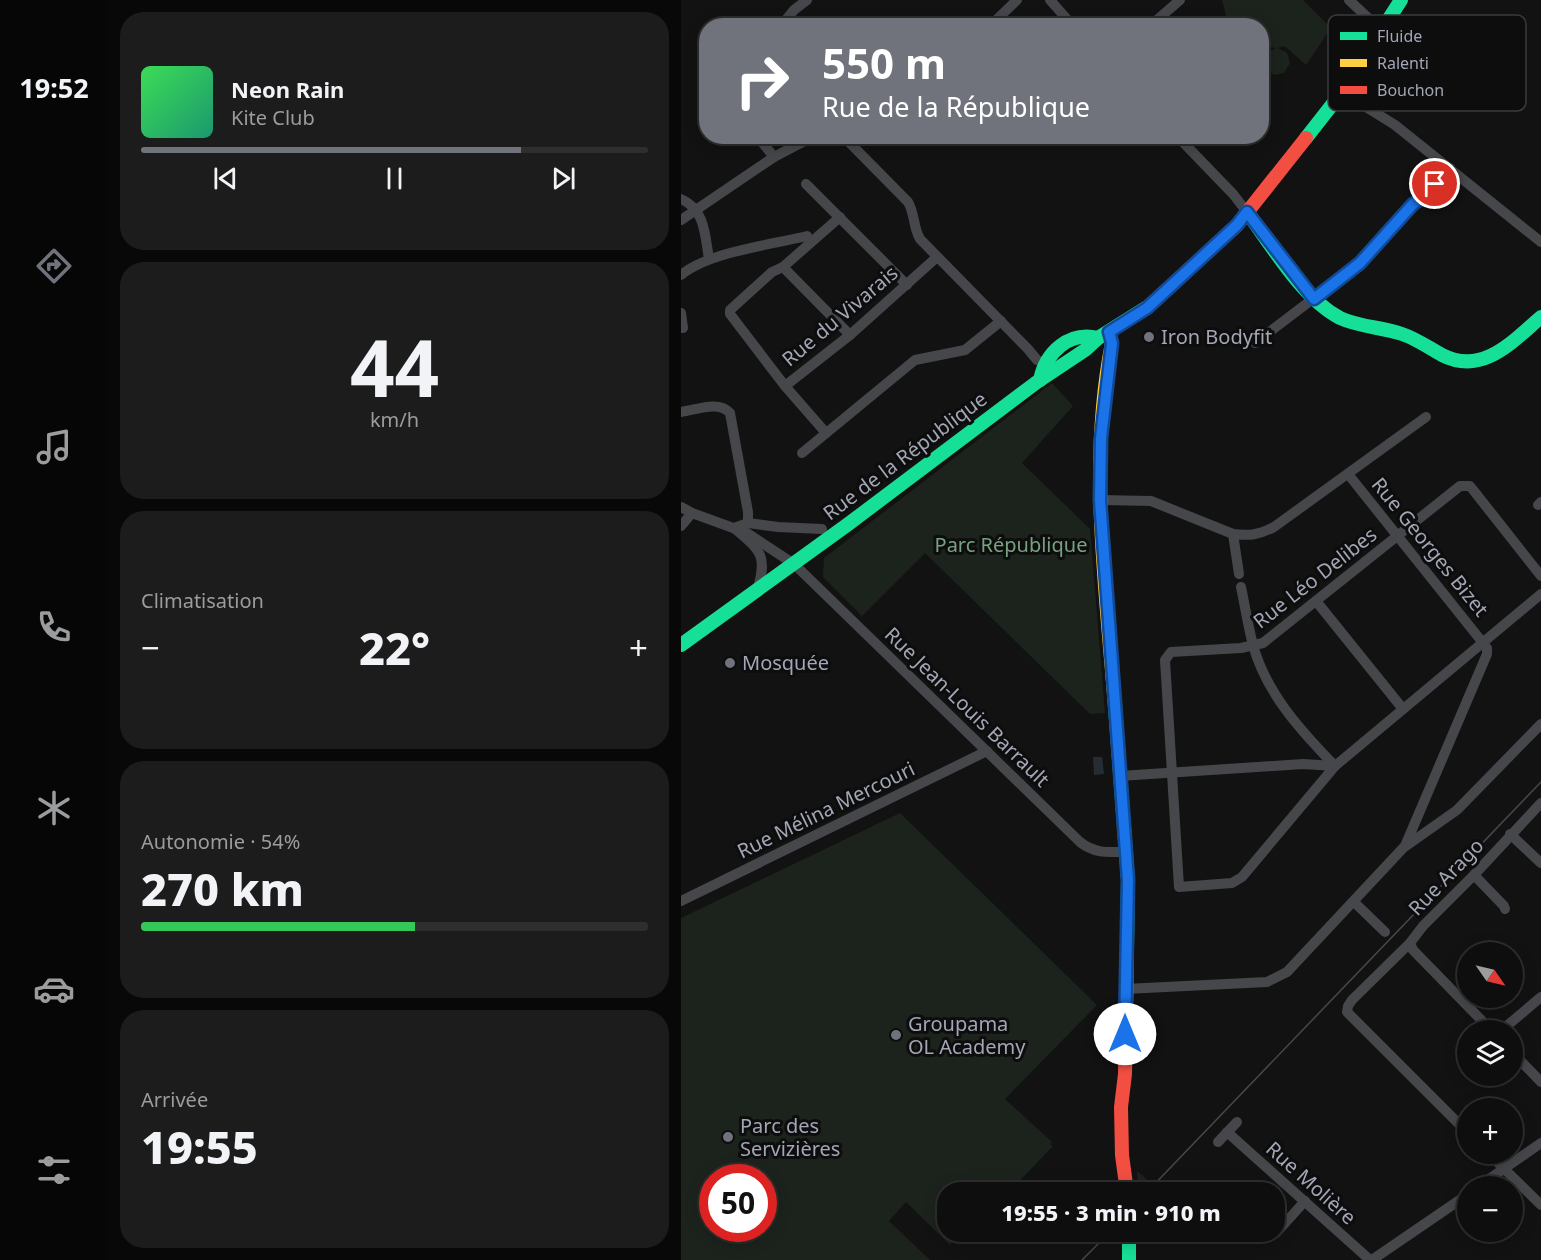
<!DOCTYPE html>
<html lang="fr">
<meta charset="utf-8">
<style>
body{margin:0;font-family:"Noto Sans",sans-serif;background:#1c1c1c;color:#f1f3f6;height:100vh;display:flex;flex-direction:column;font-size:22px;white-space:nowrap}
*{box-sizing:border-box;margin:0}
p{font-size:20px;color:#9b9c9e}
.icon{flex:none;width:33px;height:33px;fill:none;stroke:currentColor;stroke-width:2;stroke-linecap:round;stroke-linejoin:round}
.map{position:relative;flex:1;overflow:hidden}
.drawer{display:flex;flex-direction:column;gap:12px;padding:12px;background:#080808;width:573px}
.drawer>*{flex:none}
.guide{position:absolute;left:18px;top:18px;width:570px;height:126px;border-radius:24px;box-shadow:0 3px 15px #0003,0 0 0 2px #2e2e2e;background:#70727c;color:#fff;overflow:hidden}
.needle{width:39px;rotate:124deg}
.controls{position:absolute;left:776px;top:942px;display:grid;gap:12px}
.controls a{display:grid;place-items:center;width:66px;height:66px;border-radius:50%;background:#0e0e0e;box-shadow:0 3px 15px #0003,0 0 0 2px #2e2e2e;font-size:30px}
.speed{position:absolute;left:18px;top:1164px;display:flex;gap:12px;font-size:30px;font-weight:700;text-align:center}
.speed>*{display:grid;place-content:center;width:78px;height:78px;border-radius:50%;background:#0e0e0e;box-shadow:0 3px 15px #0003,0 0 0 2px #2e2e2e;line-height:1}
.speed .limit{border:9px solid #d22;background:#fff;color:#111}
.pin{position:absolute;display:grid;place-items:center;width:51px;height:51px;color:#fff;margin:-26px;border:3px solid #fff;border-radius:50%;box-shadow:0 2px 6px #0007}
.me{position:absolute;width:66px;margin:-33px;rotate:0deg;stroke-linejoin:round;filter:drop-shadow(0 0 4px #0008)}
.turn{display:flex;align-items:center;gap:21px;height:126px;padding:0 24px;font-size:27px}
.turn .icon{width:78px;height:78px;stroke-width:2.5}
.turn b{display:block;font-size:42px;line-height:51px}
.big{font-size:45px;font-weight:800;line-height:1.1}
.drawer .card{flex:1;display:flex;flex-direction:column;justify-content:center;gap:9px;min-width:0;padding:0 21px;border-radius:24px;background:#1c1c1c}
.drawer .dial{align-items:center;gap:0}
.dial b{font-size:78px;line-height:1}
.song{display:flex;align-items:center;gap:18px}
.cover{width:72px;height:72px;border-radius:9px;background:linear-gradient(135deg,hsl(130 70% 55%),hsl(160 70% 35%))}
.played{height:6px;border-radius:3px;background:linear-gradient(90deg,#70727c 75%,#2e2e2e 75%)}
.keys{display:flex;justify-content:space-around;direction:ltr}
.heat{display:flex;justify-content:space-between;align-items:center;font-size:33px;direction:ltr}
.charge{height:9px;border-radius:4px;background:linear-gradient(90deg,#34c759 54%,#2e2e2e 0)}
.trip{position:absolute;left:256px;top:1182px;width:348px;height:60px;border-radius:24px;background:#0e0e0e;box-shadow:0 3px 15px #0003,0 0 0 2px #2e2e2e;font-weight:800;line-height:60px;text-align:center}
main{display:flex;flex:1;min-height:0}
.dock{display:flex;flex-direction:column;width:108px;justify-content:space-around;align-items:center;background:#060606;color:#9b9c9e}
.dock .icon{width:42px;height:42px}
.dock .selected{color:#70727c}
.dock b{font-size:27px;color:#f1f3f6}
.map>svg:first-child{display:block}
.green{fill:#1c231d;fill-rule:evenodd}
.water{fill:#262c34}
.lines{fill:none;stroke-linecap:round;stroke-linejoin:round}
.street{stroke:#46474b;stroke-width:10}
.fast{stroke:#16e098;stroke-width:14}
.slow{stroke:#ffcf43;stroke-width:14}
.jam{stroke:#f24e42;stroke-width:14}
.tram{stroke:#47484c;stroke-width:1.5}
.route-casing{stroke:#114b97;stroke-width:15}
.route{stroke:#1a73e8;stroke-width:10}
.poi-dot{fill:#70727c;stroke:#0d0d0e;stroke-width:2}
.labels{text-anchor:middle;stroke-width:6;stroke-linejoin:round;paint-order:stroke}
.street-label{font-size:20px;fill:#a2a6b5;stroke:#0d0d0e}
.poi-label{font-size:20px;fill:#a2a6b5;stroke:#0d0d0e;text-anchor:start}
.park-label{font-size:20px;fill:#78a17f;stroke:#0d0d0e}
.key{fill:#0d0d0e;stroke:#3a3b40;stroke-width:1.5}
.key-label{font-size:16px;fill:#a2a6b5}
</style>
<main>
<nav class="dock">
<b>19:52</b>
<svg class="icon selected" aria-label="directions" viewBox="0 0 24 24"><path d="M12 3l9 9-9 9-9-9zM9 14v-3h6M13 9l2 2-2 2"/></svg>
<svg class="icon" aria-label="music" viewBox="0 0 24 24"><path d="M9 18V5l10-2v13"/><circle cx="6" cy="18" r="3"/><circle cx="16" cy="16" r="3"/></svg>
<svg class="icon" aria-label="phone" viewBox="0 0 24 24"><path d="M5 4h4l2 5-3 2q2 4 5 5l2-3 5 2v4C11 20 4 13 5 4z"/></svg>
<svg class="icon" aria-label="climate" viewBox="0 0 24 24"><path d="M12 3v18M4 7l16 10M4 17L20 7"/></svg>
<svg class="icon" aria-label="car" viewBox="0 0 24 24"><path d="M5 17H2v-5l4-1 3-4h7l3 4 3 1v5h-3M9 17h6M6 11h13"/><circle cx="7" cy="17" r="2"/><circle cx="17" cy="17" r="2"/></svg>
<svg class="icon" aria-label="filters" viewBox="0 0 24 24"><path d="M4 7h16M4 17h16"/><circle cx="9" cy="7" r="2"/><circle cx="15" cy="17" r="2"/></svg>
</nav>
<section class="drawer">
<div class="card">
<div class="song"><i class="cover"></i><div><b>Neon Rain</b><p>Kite Club</p></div></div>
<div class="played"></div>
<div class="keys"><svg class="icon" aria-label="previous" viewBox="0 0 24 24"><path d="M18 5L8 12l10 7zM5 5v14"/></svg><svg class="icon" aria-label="pause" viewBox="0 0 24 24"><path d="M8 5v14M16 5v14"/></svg><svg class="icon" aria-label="next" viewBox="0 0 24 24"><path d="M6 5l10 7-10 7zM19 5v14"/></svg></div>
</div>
<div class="card dial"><b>44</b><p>km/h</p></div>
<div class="card"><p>Climatisation</p>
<div class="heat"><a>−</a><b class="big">22°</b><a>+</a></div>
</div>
<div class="card"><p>Autonomie · 54%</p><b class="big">270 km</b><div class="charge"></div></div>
<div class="card"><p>Arrivée</p><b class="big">19:55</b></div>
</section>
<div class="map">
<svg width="860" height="1260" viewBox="0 0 860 1260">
<rect width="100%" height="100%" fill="#121213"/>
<g class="green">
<polygon points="541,0 622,0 650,28 625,65 604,46 597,48 606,53 609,63 603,73 593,75 584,68 583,59 589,51 595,48 581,46 580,26 543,25 545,15"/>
<polygon points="371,383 392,406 341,463 409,529 424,713 409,714 244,553 181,616 142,577 143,558"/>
<path d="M219,813l197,192 -92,94 47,43 -2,2 3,2 -41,43 3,3h-67v40h21l-9,9 -4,-3 -6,7 -44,-43 -17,19 41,39h-249v-342zM32,1178h50v50h-50z"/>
<polygon points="456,1171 470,1183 461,1192 457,1192"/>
</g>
<polygon class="water" points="412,757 421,757 423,774 413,775"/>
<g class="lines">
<g class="street">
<polyline points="369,0 392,26"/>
<polyline points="668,0 700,30"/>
<polyline points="100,26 113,10 126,0"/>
<polyline points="309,26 336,0"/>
<polyline points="469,26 499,0"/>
<polyline points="661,92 714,125 860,242"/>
<polyline points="76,136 93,157"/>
<path d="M162,136l65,66c7,12 5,25 12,37l108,110 9,11 16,7"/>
<polyline points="496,136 552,194 566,212"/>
<polyline points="125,184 226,285"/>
<path d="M0,199c24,10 24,36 28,60"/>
<polyline points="0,220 93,157 133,136"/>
<polyline points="102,267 169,335"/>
<path d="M0,275c28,-23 89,-30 126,-39"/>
<polyline points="0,313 2,328 0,328"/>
<polyline points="574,343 679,263 732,204 744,196 769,168"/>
<polyline points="104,386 49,314 49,310 91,272 102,267 159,217"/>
<path d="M0,412c15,-2 38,-12 49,1l18,99v11"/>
<polyline points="145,433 104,386 169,335 256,257"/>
<polyline points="121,453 234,360 284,350 320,321"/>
<path d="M419,500l51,1 82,33c16,2 26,1 41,-7l152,-110"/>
<polyline points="857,505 860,502"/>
<path d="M0,507l11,6 55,20 47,31 286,278c15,12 29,10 46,10"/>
<polyline points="0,526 11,513"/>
<polyline points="552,534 558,574"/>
<polyline points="860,576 789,486 779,486 582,643 560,648 490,652 484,660 498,887 551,883 561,877 654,766 860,594"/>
<path d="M560,587c4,19 7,39 12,58 13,48 48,86 82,121"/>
<path d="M76,591c11,-36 4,-40 -23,-63l14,-5 30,4 44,2"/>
<polyline points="635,601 722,709"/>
<polyline points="439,776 622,764 654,766"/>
<polyline points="829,834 860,863"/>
<polyline points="725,846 776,810 860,724"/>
<polyline points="793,875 823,906 824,909"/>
<polyline points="0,901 306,751"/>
<polyline points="673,902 704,932"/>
<polyline points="729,943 671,1000 667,1006 666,1012 786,1132"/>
<polyline points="444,989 586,982 606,972 724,846 806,654 806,648 667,474"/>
<polyline points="810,1030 732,950 729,943 742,926 793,875 860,803"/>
<polyline points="821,1030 860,997"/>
<polyline points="831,1052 860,1082"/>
<polyline points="546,1132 689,1260"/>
<polyline points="537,1142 556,1122"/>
<polyline points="808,1154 860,1205"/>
<polyline points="798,1186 860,1143"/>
<polyline points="595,1233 624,1201"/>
<polyline points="691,1260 786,1195"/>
</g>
<g class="fast">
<polyline points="625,138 661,92 720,0"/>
<path d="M566,212c25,34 55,86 93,106 19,9 42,9 62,16 15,5 27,14 40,21 41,21 71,-14 99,-38"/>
<path d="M359,380c6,-28 29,-49 58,-42"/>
<polyline points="0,645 166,525 356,382 404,350 417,338 468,306"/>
<polyline points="434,707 447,880 445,1019"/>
<polyline points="448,1232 448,1260"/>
</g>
<path class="slow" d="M428,332l3,11c-24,120 -6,244 3,364"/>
<g class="jam">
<polyline points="468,306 556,225 625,138"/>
<polyline points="445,1019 444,1074 440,1107 441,1155 446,1192"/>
</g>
<g class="tram">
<polyline points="466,1192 860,782"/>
<polyline points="401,1260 429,1232"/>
</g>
</g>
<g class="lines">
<g class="route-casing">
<polyline id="route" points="444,1034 447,880 419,500 420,438 431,343 428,332 466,308 556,225 566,212 633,299 679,263 732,204 744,196 754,184"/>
</g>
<use href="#route" class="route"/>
</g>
<g class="poi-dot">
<circle cx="468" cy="337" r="6"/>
<circle cx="49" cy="663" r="6"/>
<circle cx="215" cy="1035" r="6"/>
<circle cx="47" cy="1137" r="6"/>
</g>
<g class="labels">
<g class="street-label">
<text transform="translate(159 316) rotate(-40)" y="7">Rue du Vivarais</text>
<text transform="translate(224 456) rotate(-37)" y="7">Rue de la République</text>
<text transform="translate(749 547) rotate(51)" y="7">Rue Georges Bizet</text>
<text transform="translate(634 578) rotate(-38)" y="7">Rue Léo Delibes</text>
<text transform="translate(286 707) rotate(44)" y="7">Rue Jean-Louis Barrault</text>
<text transform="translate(145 810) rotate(-26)" y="7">Rue Mélina Mercouri</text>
<text transform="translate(765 877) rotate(-46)" y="7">Rue Arago</text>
<text transform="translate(630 1183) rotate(42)" y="7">Rue Molière</text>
</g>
<g class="poi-label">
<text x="480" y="344">Iron Bodyfit</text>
<text x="61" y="670">Mosquée</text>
<text x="227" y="1031">Groupama<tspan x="227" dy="23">OL Academy</tspan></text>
<text x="59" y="1133">Parc des<tspan x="59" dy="23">Servizières</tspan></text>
</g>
<g class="park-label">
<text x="330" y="552">Parc République</text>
</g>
</g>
<rect x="647" y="15" width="198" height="96" rx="9" class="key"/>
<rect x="659" y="32" width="27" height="8" fill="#16e098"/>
<rect x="659" y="59" width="27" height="8" fill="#ffcf43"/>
<rect x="659" y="86" width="27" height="8" fill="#f24e42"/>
<g class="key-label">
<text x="696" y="42">Fluide</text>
<text x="696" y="69">Ralenti</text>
<text x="696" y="96">Bouchon</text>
</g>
</svg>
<div class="controls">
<a><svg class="needle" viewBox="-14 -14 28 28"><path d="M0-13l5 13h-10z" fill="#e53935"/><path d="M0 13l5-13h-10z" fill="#9b9c9e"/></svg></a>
<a><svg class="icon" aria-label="layers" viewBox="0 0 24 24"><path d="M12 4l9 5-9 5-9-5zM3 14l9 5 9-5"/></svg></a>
<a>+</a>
<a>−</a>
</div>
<div class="speed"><div class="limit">50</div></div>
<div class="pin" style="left:754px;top:184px;background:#d93025"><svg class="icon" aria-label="arrive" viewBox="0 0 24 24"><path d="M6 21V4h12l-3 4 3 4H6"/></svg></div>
<svg class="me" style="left:444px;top:1034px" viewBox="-20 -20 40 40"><circle r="19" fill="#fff"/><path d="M0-13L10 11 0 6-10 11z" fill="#1a73e8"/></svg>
<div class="trip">19:55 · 3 min · 910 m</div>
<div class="guide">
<div class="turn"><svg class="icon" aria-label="right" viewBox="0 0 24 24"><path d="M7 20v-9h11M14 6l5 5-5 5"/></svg><div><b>550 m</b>Rue de la République</div></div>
</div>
</div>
</main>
